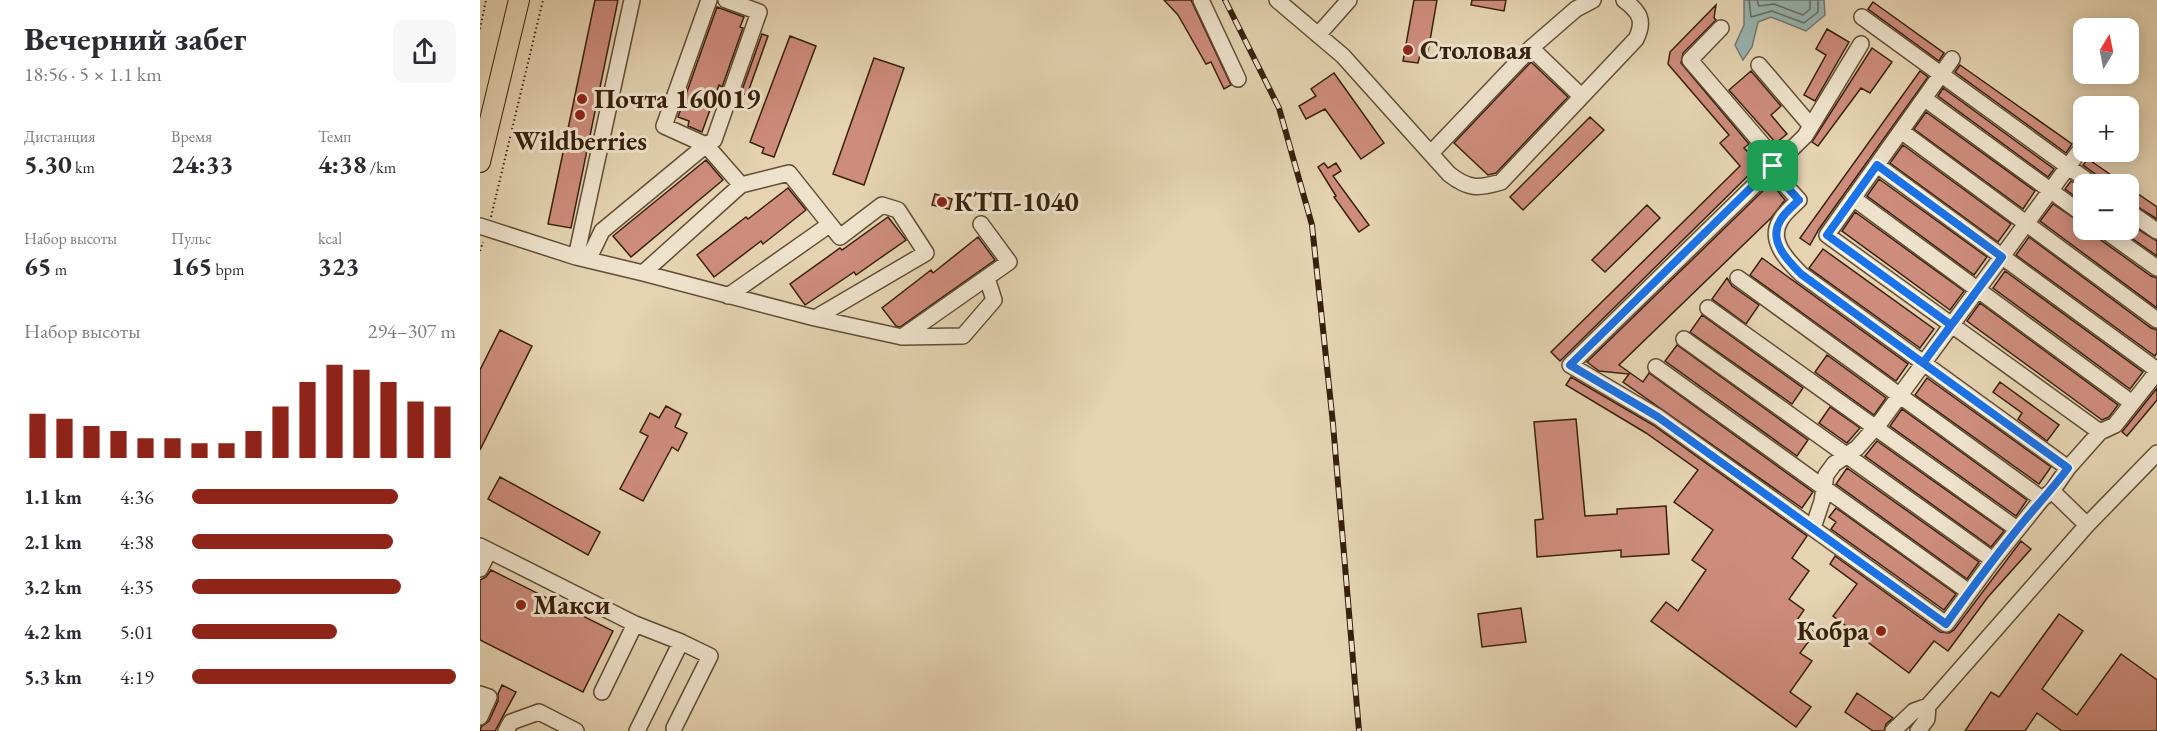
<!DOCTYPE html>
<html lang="ru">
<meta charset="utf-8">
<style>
body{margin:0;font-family:"EB Garamond",serif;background:#f7f7f7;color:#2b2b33;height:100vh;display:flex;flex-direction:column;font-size:22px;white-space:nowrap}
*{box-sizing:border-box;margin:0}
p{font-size:20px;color:#7c7c81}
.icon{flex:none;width:33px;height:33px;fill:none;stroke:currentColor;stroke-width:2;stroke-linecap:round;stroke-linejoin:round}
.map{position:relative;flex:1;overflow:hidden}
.sheet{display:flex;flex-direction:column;background:#fff;width:480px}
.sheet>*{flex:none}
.needle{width:39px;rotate:10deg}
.fabs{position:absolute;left:1593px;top:18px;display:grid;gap:12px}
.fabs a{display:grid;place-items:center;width:66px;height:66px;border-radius:12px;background:#fff;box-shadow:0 3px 15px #0003;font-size:30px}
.pin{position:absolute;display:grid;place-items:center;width:51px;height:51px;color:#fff;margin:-26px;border-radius:12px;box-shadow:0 3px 9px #0006}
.round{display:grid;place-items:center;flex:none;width:63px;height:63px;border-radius:12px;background:#f7f7f7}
.summary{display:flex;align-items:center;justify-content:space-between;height:102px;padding:0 24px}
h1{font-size:33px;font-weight:700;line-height:45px}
.metrics{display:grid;grid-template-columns:repeat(3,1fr);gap:9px;height:102px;padding:6px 24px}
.metrics div{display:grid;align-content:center}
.metrics b{font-size:26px;font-weight:700}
.metrics small{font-size:16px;font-weight:400}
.metrics p{font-size:16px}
.chart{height:168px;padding:12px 24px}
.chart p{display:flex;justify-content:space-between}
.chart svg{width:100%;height:108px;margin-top:6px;stroke:#8f2418;stroke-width:6}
ul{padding:0 24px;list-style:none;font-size:20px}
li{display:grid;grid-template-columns:96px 72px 1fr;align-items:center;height:45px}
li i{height:15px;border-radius:8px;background:#8f2418}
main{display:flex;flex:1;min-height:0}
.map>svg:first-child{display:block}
</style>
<main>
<section class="sheet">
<div class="summary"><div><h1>Вечерний забег</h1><p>18:56 · 5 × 1.1 km</p></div><a class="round"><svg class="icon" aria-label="share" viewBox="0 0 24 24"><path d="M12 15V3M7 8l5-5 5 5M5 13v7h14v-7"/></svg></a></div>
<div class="metrics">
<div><p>Дистанция</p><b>5.30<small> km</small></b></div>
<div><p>Время</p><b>24:33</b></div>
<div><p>Темп</p><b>4:38<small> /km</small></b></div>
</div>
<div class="metrics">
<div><p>Набор высоты</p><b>65<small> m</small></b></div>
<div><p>Пульс</p><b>165<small> bpm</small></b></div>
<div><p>kcal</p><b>323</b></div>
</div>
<div class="chart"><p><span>Набор высоты</span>294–307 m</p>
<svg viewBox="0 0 160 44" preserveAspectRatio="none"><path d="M5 44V26M15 44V28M25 44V31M35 44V33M45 44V36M55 44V36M65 44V38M75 44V38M85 44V33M95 44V23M105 44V13M115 44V6M125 44V8M135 44V13M145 44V21M155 44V23"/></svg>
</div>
<ul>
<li><b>1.1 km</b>4:36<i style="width:78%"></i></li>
<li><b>2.1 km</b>4:38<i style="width:76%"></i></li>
<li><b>3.2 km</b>4:35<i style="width:79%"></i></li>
<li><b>4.2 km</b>5:01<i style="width:55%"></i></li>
<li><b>5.3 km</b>4:19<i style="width:100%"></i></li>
</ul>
</section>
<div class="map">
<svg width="1677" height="731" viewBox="0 0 1677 731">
<rect width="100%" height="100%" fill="#e5d3b1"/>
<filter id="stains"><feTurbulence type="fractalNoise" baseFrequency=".00333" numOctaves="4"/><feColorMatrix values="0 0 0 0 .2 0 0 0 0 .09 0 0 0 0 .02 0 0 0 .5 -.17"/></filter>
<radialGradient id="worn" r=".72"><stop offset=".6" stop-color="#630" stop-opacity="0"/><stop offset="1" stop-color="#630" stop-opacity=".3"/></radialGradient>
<path fill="#98b6b4" stroke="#727a71" stroke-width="1.5" d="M1264 0H1344L1345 15 1326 31 1291 17 1278 22 1272 47 1263 60 1255 45 1264 25Z"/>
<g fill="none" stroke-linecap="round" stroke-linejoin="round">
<path stroke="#686c60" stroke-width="1.5" d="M1269 0 1271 17 1292 11 1324 23 1338 12V0
M1277 0 1279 6 1294 4 1323 15 1330 9V0"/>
</g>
<path fill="#ce8c7d" stroke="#38210c" stroke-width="1.5" d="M115 0H138L91 228 68 224Z
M684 0H711L751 85 744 89 731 62 726 64 698 15Z
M934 0H957L948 52 941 51 938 63 923 61Z
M992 0H1026L1024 11 991 5Z
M1393 2 1464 53 1459 61 1388 9Z
M1236 5 1234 18 1236 20 1203 53 1201 63 1269 144 1264 148 1280 164 1080 361 1071 352 1260 166 1240 143 1249 135 1188 64 1190 52Z
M237 7 264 17 260 27 263 28 242 87 239 85 222 132 208 126 209 121 198 117Z
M1347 29 1369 42 1335 101 1324 95 1346 55 1336 49Z
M282 34 288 36 267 95 261 93Z
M310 36 336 46 294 157 282 153 284 148 270 142Z
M1392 48 1412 62 1390 93 1381 88 1338 146 1332 142Z
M394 58 424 68 384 185 353 174Z
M1051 62 1088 97 1016 173 1008 175 974 143Z
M1480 65 1592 144 1586 153 1475 72Z
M1271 71 1301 106 1291 115 1307 134 1296 143 1249 90Z
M1440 71 1448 77 1339 229 1330 245 1320 238Z
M854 73 904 143 881 159 845 109 826 119 819 106 836 96 831 89Z
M1463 88 1574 169 1568 177 1458 96Z
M1446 112 1555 191 1543 209 1434 129Z
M1110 117 1124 130 1043 210 1030 197Z
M1423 145 1531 224 1518 242 1410 163Z
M1608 159 1644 184 1621 183 1618 176 1603 165Z
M226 160 243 180 151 257 133 236Z
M844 163 848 168 856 163 861 171 853 176 889 225 879 232 854 197 856 196 838 167Z
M1399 179 1507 257 1494 275 1387 196Z
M1591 181 1604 190V203L1585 189Z
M1291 183 1305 200 1291 218 1139 365 1163 382 1169 373 1333 492 1322 508 1143 382 1149 374 1119 371 1107 362Z
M1648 187 1677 207V219L1648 201Z
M308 188 326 210 283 244 281 241 234 277 217 255 266 217 268 219Z
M455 194 472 199 469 209 452 205Z
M1573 204 1604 225V230H1614L1618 238 1671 276 1677 278V308L1560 221Z
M1167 205 1180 218 1125 272 1112 260Z
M1375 212 1484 291 1470 310 1362 231Z
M408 217 426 240 376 275 374 272 325 305 310 284 360 248 362 250Z
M1648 223 1677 241V256L1640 230H1648Z
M498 237 515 260 420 327 416 326 402 308 451 270 453 273Z
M1549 237 1671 328 1677 330V353L1675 356 1536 255Z
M1343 249 1454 329 1440 348 1329 268Z
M1282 258 1428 364 1416 381 1270 275Z
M1525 271 1663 372 1650 389 1513 288Z
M1247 278 1252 286 1279 305 1266 324 1232 299Z
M1500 303 1638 405 1629 417 1622 420 1487 321Z
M1222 315 1323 388 1312 404 1210 332Z
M20 330 52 346 0 450V370Z
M1197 345 1328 440 1317 456 1185 361Z
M1347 355 1406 398 1394 415 1335 372Z
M1091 377 1173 425 1327 536 1312 558 1329 571 1309 599 1324 610 1317 620 1335 633 1320 653 1332 661 1310 692 1331 707 1316 727 1171 621 1186 602 1198 611 1226 570 1212 560 1233 530 1194 502 1218 470 1166 433 1086 385Z
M1447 378 1571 467 1559 484 1435 395Z
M1520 382 1579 425 1567 441 1538 419 1542 413 1513 392Z
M1677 388V400L1647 436 1642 432Z
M186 406 201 414 195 427 207 433 198 451 192 447 163 501 140 489 168 436 160 432 170 413 179 418Z
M1350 407 1380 428 1367 443 1339 423Z
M1422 409 1547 500 1536 516 1410 426Z
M1096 419 1105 516 1137 514V509L1186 506 1189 554 1141 557V550L1057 557 1055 520 1063 519 1054 422Z
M1397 441 1524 531 1511 547 1385 456Z
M1367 468 1499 562 1487 579 1356 484Z
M20 477 120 532 108 555 8 499Z
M1356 508 1476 594 1464 610 1351 529 1356 522 1349 517Z
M1541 541 1551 549 1508 597 1468 651 1454 641 1429 673 1353 616 1377 584 1350 564 1355 556 1460 632 1469 633 1474 630Z
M11 570 133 631 103 692 0 640V580L6 577Z
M1041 608 1046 642 1002 647 998 614Z
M1579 614 1603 631 1562 689 1597 715 1641 654 1677 680V731H1582L1557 713 1545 731H1485L1511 692 1519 697Z
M22 685 36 692 15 731H0L1 727 9 721 18 701V694Z
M1377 693 1413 718 1406 724 1404 731H1393L1365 712Z"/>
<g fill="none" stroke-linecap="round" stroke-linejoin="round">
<defs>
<path id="minor" d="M229 0 184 126 226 145 234 140 279 12 246 0
M721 0 758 79
M797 0 863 56 969 174C988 189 998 189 1021 182L1156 39C1165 21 1160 12 1144 0
M1382 17 1612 184
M1241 28 1210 60 1289 152 1297 176 1319 200C1313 206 1304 213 1300 221 1288 241 1308 261 1321 274L1588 468
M838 35 869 0
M1381 44 1325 136 1090 365 1178 417 1466 624 1513 560 1562 499 1572 491 1588 468 1620 432 1635 425 1677 372
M1051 48 1101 96
M1472 59 1347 235 1620 432
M1279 65 1331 126
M1445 99 1604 215
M1421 131 1677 320
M951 153 1051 48 1096 9 1113 0
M1397 165 1677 370
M261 185 309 173 360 237 402 205 418 210 446 253 335 318
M1373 198 1652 403
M1648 211 1677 231
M0 226 96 257 152 0
M1624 230 1677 268
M96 257 163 273 335 318 422 337 483 336 514 300 507 278
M108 260 122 231 226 145 261 185 163 273
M1258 278 1562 499
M248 296 349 225
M1228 308 1537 529
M422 337 529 262 501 224
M1204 339 1513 560
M1176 367 1489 592
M1572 491 1607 525
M1333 528 1342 501 1346 475 1354 464 1377 448 1401 421 1598 153
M0 546 155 624 201 642 157 731
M0 569 9 551
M122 692 155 624
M0 694 9 697 0 717
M194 728 230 656 201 642
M26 731 31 722 59 712 96 731
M1413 731 1434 711 1448 706 1607 525 1677 453
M1438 731 1447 719 1448 706"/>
<path id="major" d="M0 162 39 0"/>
</defs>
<use href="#minor" stroke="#634e35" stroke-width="18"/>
<use href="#major" stroke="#38210c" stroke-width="22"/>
<path stroke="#38210c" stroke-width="2" stroke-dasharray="1.5 3" stroke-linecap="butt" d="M0 29 6 0
M11 217 63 0
M0 251 3 242"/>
<use href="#minor" stroke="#eee2cc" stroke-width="15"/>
<use href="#major" stroke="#e5d3b1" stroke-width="20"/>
<defs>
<path id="rail" d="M745 0 799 108 832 225 853 424 879 731"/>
</defs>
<use href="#rail" stroke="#38210c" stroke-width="6"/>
<use href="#rail" stroke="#eee2cc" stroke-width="4" stroke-dasharray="11" stroke-linecap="butt"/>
</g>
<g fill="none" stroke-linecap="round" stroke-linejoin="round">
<defs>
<path id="route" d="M1293 166 1090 365 1178 417 1466 624C1491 589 1517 554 1544 521 1559 503 1574 487 1588 468L1443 363 1522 257 1397 165 1347 235 1471 325 1443 363 1321 274C1308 261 1288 241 1300 221 1304 213 1313 206 1319 200L1297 176 1293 166"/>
</defs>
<use href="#route" stroke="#fff" stroke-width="12"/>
<use href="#route" stroke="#1a73e8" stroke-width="8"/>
</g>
<g fill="#8f2418" stroke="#eee2cc" stroke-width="2">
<circle cx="928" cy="50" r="6"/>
<circle cx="102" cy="99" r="6"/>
<circle cx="100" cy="115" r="6"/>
<circle cx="462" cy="202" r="6"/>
<circle cx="41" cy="605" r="6"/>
<circle cx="1401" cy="631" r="6"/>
</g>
<g text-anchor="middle" stroke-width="6" stroke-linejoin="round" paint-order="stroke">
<g font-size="27" font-weight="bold" fill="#38210c" stroke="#eee2cc" text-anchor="start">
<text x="940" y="59">Столовая</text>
<text x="114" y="108">Почта 160019</text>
<text x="100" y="150" text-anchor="middle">Wildberries</text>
<text x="474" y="211">КТП-1040</text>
<text x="53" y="614">Макси</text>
<text x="1389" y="640" text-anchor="end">Кобра</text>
</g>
</g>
<rect width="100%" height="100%" filter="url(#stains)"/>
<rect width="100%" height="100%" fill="url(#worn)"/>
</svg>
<div class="fabs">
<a><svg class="needle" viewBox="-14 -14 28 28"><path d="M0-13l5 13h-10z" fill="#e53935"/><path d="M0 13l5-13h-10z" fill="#7c7c81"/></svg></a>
<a>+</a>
<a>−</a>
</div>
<div class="pin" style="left:1293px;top:166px;background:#1e9e55"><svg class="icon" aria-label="arrive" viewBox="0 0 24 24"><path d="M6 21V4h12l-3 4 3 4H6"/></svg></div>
</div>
</main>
